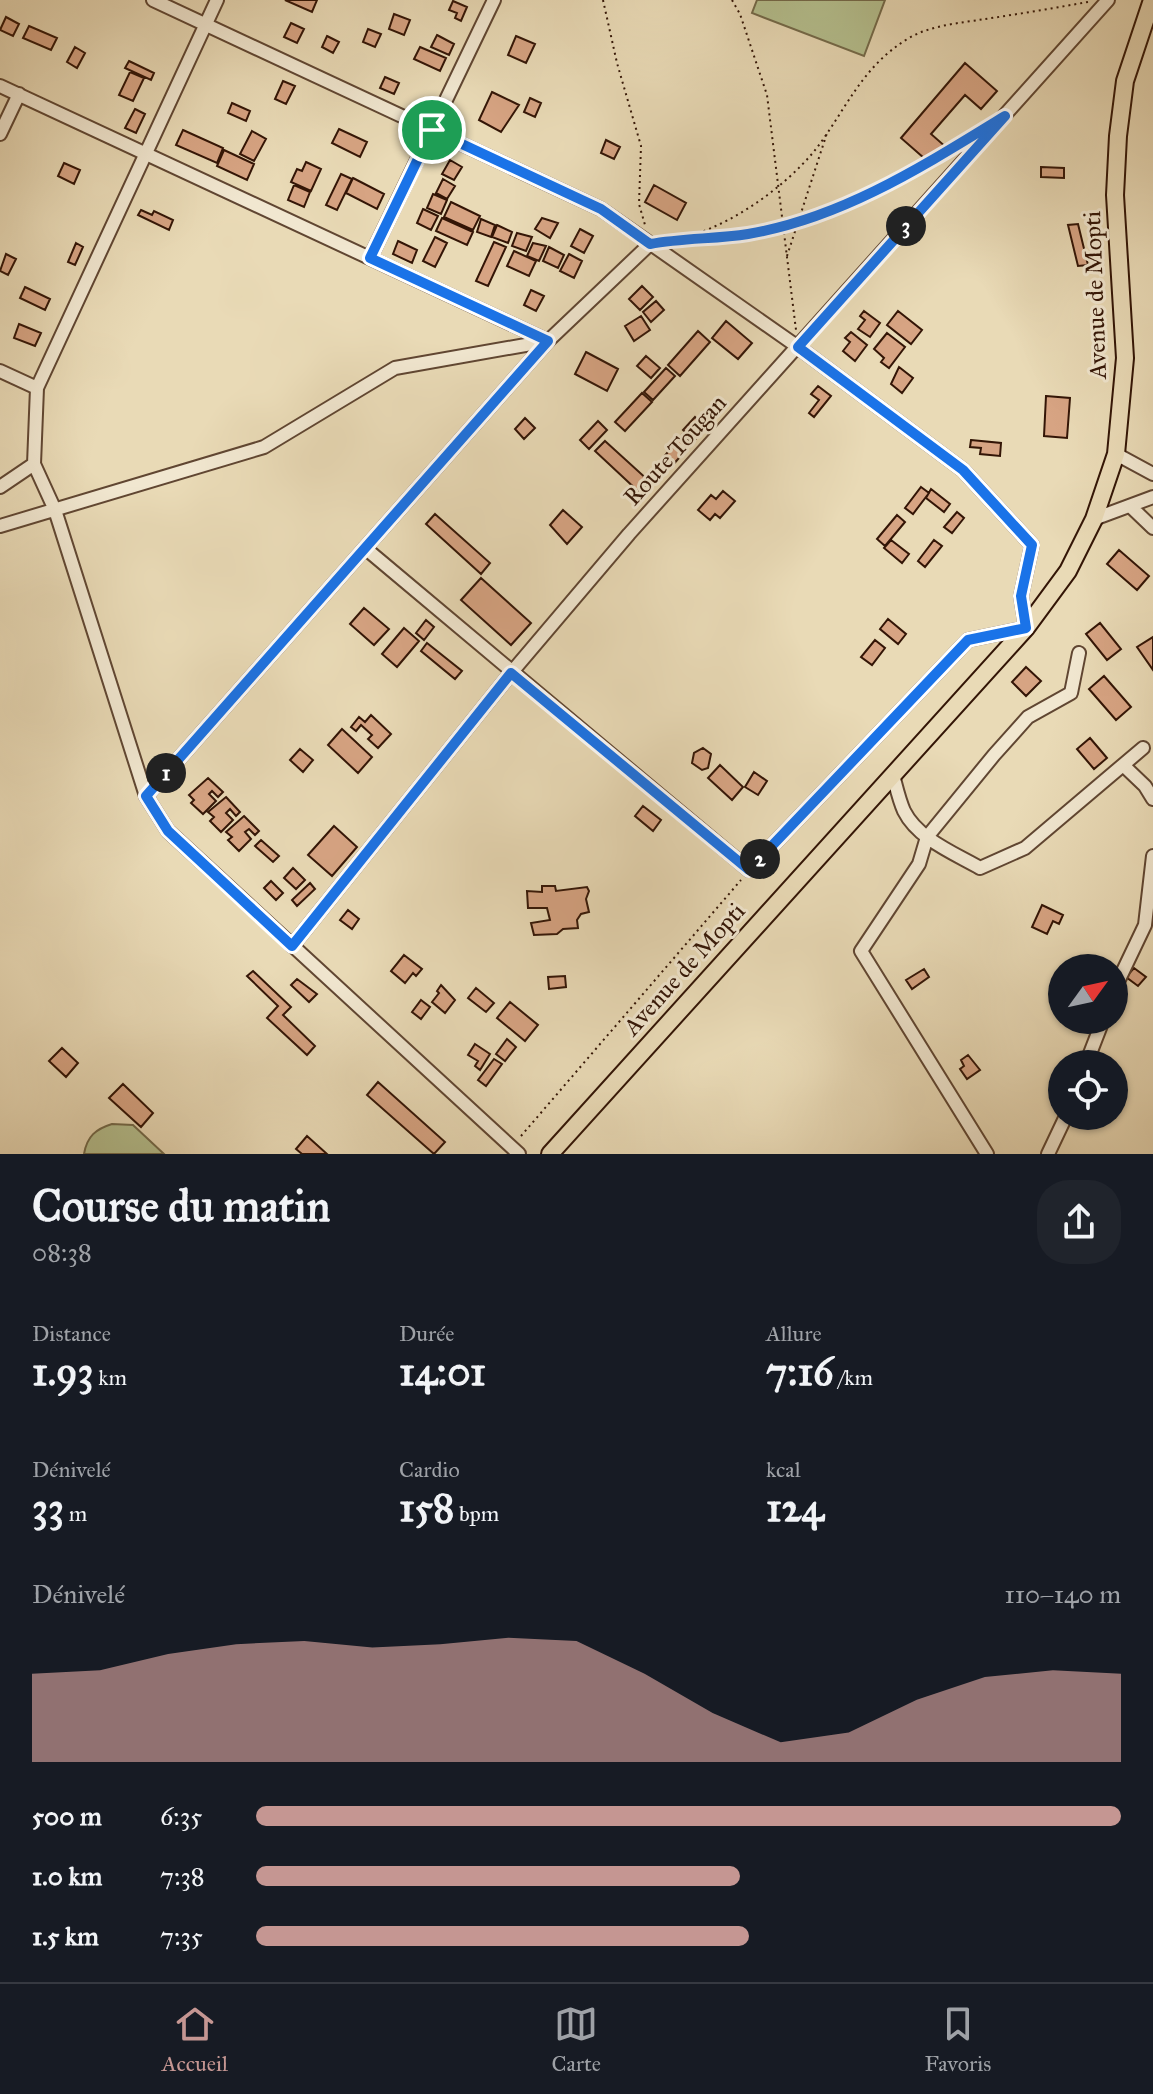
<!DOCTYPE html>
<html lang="fr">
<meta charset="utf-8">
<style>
body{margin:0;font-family:"IM FELL Great Primer",serif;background:#20242c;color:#f1f3f6;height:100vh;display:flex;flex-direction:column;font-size:30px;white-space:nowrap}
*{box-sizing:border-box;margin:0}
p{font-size:26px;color:#9ea1a6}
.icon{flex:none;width:44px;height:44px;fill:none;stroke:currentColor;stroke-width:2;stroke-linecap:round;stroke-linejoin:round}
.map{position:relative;height:1154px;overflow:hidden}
.details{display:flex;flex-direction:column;background:#171b24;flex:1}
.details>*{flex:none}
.needle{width:52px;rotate:57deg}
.buttons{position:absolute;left:1048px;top:954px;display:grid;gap:16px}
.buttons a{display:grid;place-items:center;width:80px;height:80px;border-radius:50%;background:#171b24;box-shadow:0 2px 6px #0004;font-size:40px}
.pin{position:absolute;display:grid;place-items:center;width:68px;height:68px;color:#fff;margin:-34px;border:4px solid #fff;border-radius:50%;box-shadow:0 2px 8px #0007}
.km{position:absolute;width:40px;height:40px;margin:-20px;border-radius:50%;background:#222;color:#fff;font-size:22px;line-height:40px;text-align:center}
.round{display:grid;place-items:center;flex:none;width:84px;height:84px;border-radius:32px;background:#20242c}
.head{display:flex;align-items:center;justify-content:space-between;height:136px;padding:0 32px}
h1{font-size:44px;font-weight:700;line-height:60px}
.stats{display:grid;grid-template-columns:repeat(3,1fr);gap:12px;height:136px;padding:8px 32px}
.stats div{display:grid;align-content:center}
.stats b{font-size:40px;font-weight:700}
.stats small{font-size:22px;font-weight:400}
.stats p{font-size:22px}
.chart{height:224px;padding:16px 32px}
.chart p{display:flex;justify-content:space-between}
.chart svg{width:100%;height:144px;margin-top:8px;fill:#c59692;opacity:.7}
ul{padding:0 32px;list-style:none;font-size:26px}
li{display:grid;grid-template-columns:128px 96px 1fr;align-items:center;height:60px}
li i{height:20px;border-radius:10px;background:#c59692}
.tab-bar{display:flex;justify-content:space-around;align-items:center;height:112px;border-top:2px solid #363941;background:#171b24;font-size:22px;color:#9ea1a6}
.tab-bar a{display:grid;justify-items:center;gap:4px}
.tab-bar .selected{color:#c59692}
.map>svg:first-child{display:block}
</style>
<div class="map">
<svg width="1153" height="1154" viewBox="0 0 1153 1154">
<rect width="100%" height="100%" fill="#e9dab6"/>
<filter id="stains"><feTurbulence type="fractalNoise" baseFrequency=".0025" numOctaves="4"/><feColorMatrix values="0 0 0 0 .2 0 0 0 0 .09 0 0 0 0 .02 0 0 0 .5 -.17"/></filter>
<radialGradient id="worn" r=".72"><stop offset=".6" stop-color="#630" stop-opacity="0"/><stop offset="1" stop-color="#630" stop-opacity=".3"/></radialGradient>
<path fill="#b5c08f" stroke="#746a4a" stroke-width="2" d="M757 0H885L864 56 752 13Z
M112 1124 133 1125 164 1154H84C87 1136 96 1129 112 1124Z"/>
<path fill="#d7a483" stroke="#331506" stroke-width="2" d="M285 0H317L312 12Z
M453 1 467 7 461 21 455 18 457 13 449 10Z
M394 14 410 20 404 35 389 29Z
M6 17 19 24 13 36 0 30Z
M291 23 304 29 297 43 284 37Z
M29 26 57 38 51 50 23 38Z
M368 29 381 34 375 47 363 42Z
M437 35 454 44 449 55 431 47Z
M327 36 339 42 333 53 322 47Z
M516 36 535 44 526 63 508 55Z
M75 47 85 53 77 68 67 62Z
M420 47 446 58 440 71 414 59Z
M129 61 154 73 151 80 125 68Z
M965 63 997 91 981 109 965 95 931 134 947 148 932 165 901 138Z
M130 72 144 78 133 101 119 95Z
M385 77 399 83 394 94 380 88Z
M283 81 295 86 286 104 275 99Z
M492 92 519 105 501 132 479 120Z
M530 98 541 103 535 117 524 112Z
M232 103 250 111 246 121 228 113Z
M135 109 145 114 136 133 125 128Z
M339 129 367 142 360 157 332 143Z
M183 130 223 148 217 163 176 145Z
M252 131 266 139 254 161 240 154Z
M606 140 620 147 614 159 601 153Z
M224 150 254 164 247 180 217 166Z
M450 160 462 167 454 180 442 174Z
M306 162 321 169 311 191 291 182 297 169 302 171Z
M64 163 80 170 74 184 58 176Z
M1041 167 1064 168V178L1041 177Z
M341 174 352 179 337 210 326 205Z
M353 178 384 194 377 209 346 193Z
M443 179 455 186 447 199 436 193Z
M294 185 310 192 304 207 288 200Z
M654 185 686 203 677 220 645 202Z
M433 194 447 200 441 214 427 208Z
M451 202 480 216 473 230 444 217Z
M423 209 438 216 431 230 417 223Z
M141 210 152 215 154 211 173 220 169 230 138 215Z
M442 218 473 232 467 245 436 231Z
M542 218 558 223 550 238 535 229Z
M481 219 495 225 491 237 477 232Z
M1078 224 1088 265 1078 266 1068 225Z
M497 225 512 232 508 243 492 237Z
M580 229 593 236 584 253 571 246Z
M517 233 532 237 526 251 512 246Z
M435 237 447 243 435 267 423 261Z
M398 241 417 250 412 263 393 254Z
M494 242 506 247 488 286 476 281Z
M76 243 83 247 75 265 68 262Z
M533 243 546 246 539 261 527 256Z
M549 247 564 255 558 268 543 261Z
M514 251 536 261 529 276 507 266Z
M6 254 16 259 8 275 0 271Z
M569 254 582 261 574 278 560 271Z
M642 286 653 297 640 310 629 299Z
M25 287 50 299 45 310 20 298Z
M531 290 544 296 536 311 524 305Z
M656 301 664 310 651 322 643 312Z
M864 311 880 323 870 337 858 329 865 320 860 316Z
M898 311 922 330 911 344 887 325Z
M641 316 650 330 634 341 625 326Z
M726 321 752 343 738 359 712 338Z
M19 324 41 333 35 346 14 338Z
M698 331 710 342 680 376 668 365Z
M851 332 867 345 855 361 843 351 850 342 845 338Z
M887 333 905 347 889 368 881 362 884 358 874 349Z
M586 352 618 369 607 391 575 374Z
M646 356 660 368 651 378 637 366Z
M899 367 913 378 902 393 891 384Z
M666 368 675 376 653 400 644 392Z
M818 386 831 396 814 417 809 413 819 400 811 394Z
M642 393 652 402 625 431 615 422Z
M1046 396 1070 398 1067 438 1044 436Z
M695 417 706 427 694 441 683 430Z
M525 418 535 428 524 439 515 429Z
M598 421 607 430 589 449 580 440Z
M682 435 692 443 672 466 663 458Z
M971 440 1001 443 1000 456 980 454 981 448 970 447Z
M605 441 649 481 639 492 595 451Z
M921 487 929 493 913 514 905 508Z
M931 489 950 504 944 512 926 498Z
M723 491 735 501 720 518 715 514 710 520 698 510 711 495 716 499Z
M563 510 582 527 567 544 550 525Z
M957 512 964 518 952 533 944 527Z
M435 514 490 563 481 574 426 524Z
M897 515 905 522 885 546 877 539Z
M891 540 909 554 902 563 884 548Z
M934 540 942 546 925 567 918 561Z
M1119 550 1149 576 1137 590 1107 564Z
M481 578 531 623 511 645 461 600Z
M364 608 389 629 374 645 350 624Z
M888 619 906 634 898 644 880 629Z
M426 620 434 627 424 640 416 633Z
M1100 623 1121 649 1107 660 1086 634Z
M404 628 419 641 397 667 382 654Z
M1153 637V670L1137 647Z
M875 640 885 648 872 665 861 657Z
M427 643 462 671 455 679 421 651Z
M1026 667 1041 681 1026 696 1012 682Z
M1104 676 1131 707 1116 720 1089 689Z
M371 715 391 734 378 748 368 739 372 735 361 725 356 731 351 727 359 717 365 722Z
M342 729 372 757 358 773 328 745Z
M1090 738 1107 758 1094 769 1077 749Z
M703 748 711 754 708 768 702 770 692 763 694 753Z
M300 749 313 760 303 772 290 760Z
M720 765 743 787 732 800 708 778Z
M754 772 767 781 758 795 745 787Z
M208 778 223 792 218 797 212 791 209 794 216 801 203 814 191 803 194 800 189 795Z
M226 797 240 812 236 816 230 809 226 813 233 820 221 832 210 821 214 817 208 812Z
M643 806 661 820 653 831 635 816Z
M244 816 259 831 255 835 249 829 245 832 251 839 239 851 228 840 232 837 226 832Z
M334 826 357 847 332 876 308 855Z
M261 840 279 856 273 862 255 846Z
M293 868 305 880 296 889 284 878Z
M271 881 283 893 276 900 264 888Z
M310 883 315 889 297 906 292 900Z
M542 886H555L556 891 587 887 589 891 586 899 589 912 581 914 577 920 578 928 563 929 557 934 534 935 531 923 550 920 547 908H528L527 891 542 892Z
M1042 905 1063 915 1059 924 1053 921 1047 934 1032 927Z
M348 910 359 919 352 929 340 920Z
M404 955 422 969 416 976 413 973 405 983 391 971Z
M1134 968 1146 977 1138 986 1126 977Z
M924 969 929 977 912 989 906 980Z
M253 971 291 1007 283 1015 315 1046 307 1055 267 1018 278 1006 247 976Z
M565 976 566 987 549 989 548 977Z
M297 979 317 994 309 1002 291 985Z
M441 985 455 1000 445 1013 432 1002 439 993 437 991Z
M476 988 494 1003 486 1012 468 998Z
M421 1000 430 1007 421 1019 412 1012Z
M510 1002 538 1025 525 1041 497 1018Z
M507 1039 516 1047 505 1061 496 1054Z
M475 1044 490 1054 480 1070 475 1066 478 1061 468 1055Z
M62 1048 78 1063 66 1077 49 1061Z
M968 1055 980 1070 967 1079 960 1069 964 1066 961 1060Z
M494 1059 502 1064 486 1086 478 1080Z
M378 1082 445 1142 434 1154 367 1095Z
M123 1084 153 1113 141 1127 109 1098Z
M307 1136 327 1154H302L296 1149Z"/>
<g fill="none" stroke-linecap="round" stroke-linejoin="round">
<defs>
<path id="minor" d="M153 0 601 209 798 347 963 470 1032 545 1021 596 1026 628 968 640 749 870 365 548
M0 86 548 341 395 368 264 447 0 526
M0 134 19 94
M370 258 494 0
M0 371 37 388
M1116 454 1153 474
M34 464 55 510 146 796 168 831 519 1154
M0 487 34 464 37 388 217 0
M1130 506 1153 528
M1094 519 1153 497
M1123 765 1145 786 1153 799
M893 775C896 786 899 800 904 811 918 839 954 853 980 868L1025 848 1143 748
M146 796 548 341 650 244
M292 946 511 673 629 534 1108 0
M1114 990 1145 925 1153 856
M1086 1064 1103 1020
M987 1154 861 951 919 864 927 837 994 755 1028 717 1071 693 1079 653
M1048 1154 1066 1116"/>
<path id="major" d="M550 1154 1026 628 1068 571 1094 519 1116 454 1125 358 1115 195 1118 136 1125 81 1152 0"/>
</defs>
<use href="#minor" stroke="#604632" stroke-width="16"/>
<use href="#major" stroke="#331506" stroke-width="20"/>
<path stroke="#331506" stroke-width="2" stroke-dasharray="2 4" stroke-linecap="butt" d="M603 0 617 63 641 146 639 204 645 225
M732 0 740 14 767 95 796 330
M685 239C707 237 731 238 752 233 831 216 898 182 965 140
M669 241C722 232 782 191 816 149 847 108 862 66 909 38 931 25 961 23 985 19 1019 14 1054 8 1088 2
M787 256 827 133
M521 1136 741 880"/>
<use href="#minor" stroke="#f1e7d0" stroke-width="12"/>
<use href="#major" stroke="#e9dab6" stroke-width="16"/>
</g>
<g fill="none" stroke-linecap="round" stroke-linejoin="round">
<defs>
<path id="route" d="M1005 116 798 347 963 470 1032 545 1021 596 1026 628 968 640 749 870 511 673 292 946 168 831 146 796 548 341 370 258 432 130 601 209 650 244C683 238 716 239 748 234 843 218 925 165 1005 116Z"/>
</defs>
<use href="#route" stroke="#fff" stroke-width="16"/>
<use href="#route" stroke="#1a73e8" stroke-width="10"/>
</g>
<g text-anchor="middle" stroke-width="6" stroke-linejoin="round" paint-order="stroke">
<g font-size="24" fill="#331506" stroke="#f1e7d0">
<text transform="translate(1095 295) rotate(-92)" y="8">Avenue de Mopti</text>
<text transform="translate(675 450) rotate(-48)" y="8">Route Tougan</text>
<text transform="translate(684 969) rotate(-48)" y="8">Avenue de Mopti</text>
</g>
</g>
<rect width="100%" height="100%" filter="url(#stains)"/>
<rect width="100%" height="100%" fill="url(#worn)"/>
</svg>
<div class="buttons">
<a><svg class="needle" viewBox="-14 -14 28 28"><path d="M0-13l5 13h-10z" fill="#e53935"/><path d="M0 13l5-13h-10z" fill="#9ea1a6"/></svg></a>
<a><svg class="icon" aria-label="locate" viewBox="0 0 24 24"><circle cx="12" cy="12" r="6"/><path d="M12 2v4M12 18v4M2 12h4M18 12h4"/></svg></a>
</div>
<div class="pin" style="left:432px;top:130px;background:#1e9e55"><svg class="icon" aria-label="arrive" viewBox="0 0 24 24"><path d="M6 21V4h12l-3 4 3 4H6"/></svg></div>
<b class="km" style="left:166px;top:773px">1</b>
<b class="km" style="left:760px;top:859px">2</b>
<b class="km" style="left:906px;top:226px">3</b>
</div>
<section class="details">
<div class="head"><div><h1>Course du matin</h1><p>08:38</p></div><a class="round"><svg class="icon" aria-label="share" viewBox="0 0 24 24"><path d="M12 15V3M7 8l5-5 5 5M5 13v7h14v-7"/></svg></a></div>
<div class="stats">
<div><p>Distance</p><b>1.93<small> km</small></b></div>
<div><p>Durée</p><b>14:01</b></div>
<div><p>Allure</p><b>7:16<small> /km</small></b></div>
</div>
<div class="stats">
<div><p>Dénivelé</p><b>33<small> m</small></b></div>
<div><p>Cardio</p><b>158<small> bpm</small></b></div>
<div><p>kcal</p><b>124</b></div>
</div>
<div class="chart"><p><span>Dénivelé</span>110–140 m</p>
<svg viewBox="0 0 160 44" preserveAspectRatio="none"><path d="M0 44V17L10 16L20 11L30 8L40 7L50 9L60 8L70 6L80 7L90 17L100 29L110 38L120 35L130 25L140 18L150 16L160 17V44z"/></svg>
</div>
<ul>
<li><b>500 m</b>6:35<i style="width:100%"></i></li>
<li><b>1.0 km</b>7:38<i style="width:56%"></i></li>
<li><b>1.5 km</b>7:35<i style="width:57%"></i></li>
</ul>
</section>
<nav class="tab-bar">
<a class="selected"><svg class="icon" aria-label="home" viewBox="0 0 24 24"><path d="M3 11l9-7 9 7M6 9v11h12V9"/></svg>Accueil</a>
<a><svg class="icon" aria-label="map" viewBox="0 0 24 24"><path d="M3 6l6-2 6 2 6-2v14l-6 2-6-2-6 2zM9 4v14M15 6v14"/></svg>Carte</a>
<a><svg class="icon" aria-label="saved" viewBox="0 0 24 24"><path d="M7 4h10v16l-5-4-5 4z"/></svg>Favoris</a>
</nav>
